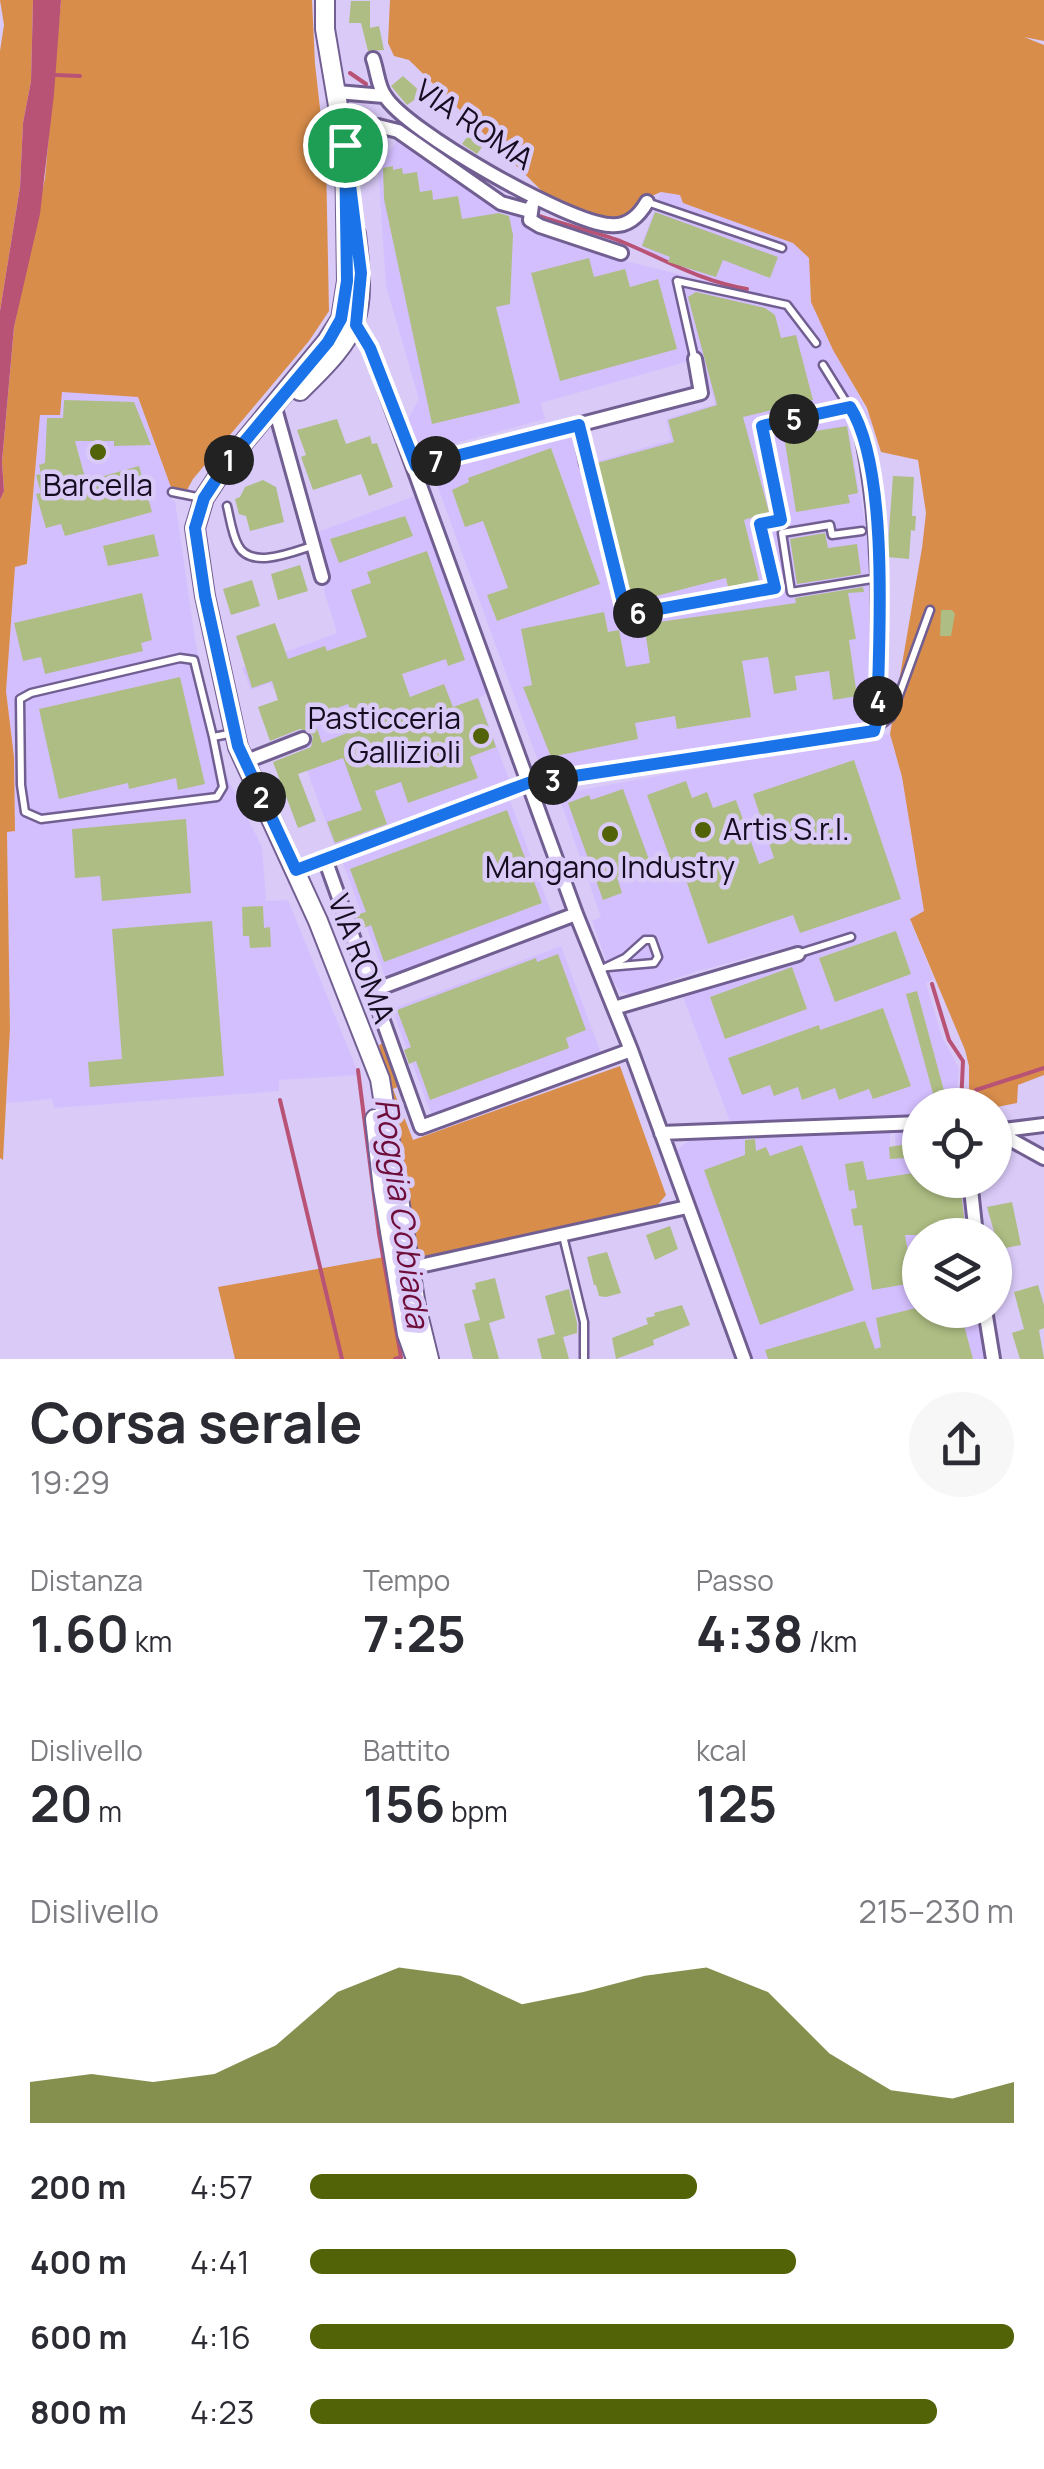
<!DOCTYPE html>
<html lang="it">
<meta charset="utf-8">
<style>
body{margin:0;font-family:Manrope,sans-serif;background:#f7f7f7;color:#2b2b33;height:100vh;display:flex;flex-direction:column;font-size:38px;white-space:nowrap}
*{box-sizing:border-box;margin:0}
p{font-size:32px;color:#7c7c81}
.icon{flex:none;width:55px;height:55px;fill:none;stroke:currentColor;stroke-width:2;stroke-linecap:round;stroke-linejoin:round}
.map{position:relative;height:1359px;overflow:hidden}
.panel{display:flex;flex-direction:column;background:#fff;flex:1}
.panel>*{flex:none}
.tools{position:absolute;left:902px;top:1088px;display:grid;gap:20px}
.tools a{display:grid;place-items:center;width:110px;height:110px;border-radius:50%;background:#fff;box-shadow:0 2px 8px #0004;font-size:50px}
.pin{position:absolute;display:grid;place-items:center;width:85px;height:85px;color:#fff;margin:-42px;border:5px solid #fff;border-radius:50%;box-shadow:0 2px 10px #0007}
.km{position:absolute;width:50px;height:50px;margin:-25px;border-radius:50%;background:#222;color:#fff;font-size:28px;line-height:50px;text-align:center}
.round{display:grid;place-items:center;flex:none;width:105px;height:105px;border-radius:52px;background:#f7f7f7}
.overview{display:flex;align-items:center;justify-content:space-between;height:170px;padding:0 30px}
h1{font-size:55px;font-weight:700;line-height:75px}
.figures{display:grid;grid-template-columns:repeat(3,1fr);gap:15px;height:170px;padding:10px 30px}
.figures div{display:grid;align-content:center}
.figures b{font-size:50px;font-weight:700}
.figures small{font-size:28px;font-weight:400}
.figures p{font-size:28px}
.chart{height:280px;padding:20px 30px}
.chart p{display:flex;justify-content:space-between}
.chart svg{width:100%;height:180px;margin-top:10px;fill:#526206;opacity:.7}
ul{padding:0 30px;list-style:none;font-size:32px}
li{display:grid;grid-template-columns:160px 120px 1fr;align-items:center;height:75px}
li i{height:25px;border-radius:12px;background:#526206}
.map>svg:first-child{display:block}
</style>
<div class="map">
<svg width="1044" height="1359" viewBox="0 0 1044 1359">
<rect width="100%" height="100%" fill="#d9caf8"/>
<path fill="#d4bffe" d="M399 138 480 197 506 208 533 228 621 260 747 291 748 286 715 280 666 262 641 246 661 192 680 194 683 203 793 243 809 258 811 302 873 424 848 426 866 530 870 574 868 723 542 772 433 474 438 466 571 431 581 466 671 440 666 419 715 404 700 358 541 403 545 419 426 451 416 442 408 419 419 399 386 286 378 166Z
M61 391 138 397 172 490 171 500 175 501 195 639 220 763 262 847 266 901 288 900 359 1075 279 1080V1091L54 1108 52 1099 7 1103 10 1029 7 832 15 830 14 757 6 691 15 567 28 564 40 414Z
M415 496 488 693 479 698 510 782 335 847 297 743 305 740 286 685 273 689 270 683 251 690 242 668 337 633 324 591 327 577 315 533Z
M890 734 902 777 924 911 910 920 934 979 926 983 942 1037 959 1068 956 1105H920V1118L731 1124 683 997 801 962 795 945 698 971 631 994 621 992 614 983 592 921 601 917 558 794Z
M510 800 552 914 385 977 343 863Z
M561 946 601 1053 432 1116 392 1009Z
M920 1128V1180H962L969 1235H920V1310H979L986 1359H745L677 1157V1150L691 1139 745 1136V1142L755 1141V1135L890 1130V1159H896L895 1130Z"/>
<path fill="#d88d4b" d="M0 0H33L31 81 23 123 20 187 0 311V51L4 25Z
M61 0H312L315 64 326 161 329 311 309 341 193 479 187 490H172L138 397 62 392 60 415H40L27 564 15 567 6 691 14 757 15 831 7 832 10 1029 3 1160 0 1158V500L4 491 2 462 14 327 45 178Z
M390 0H1044V41L1024 37 1044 45V1075L1018 1085 1017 1103 997 1107 969 1096V1066L965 1050 910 919 924 911 902 777 890 734 922 548 926 513 918 460 881 452 867 408 833 350 811 302 809 258 793 243 683 203 680 195 661 192 654 195 618 221 551 200 409 60 394 56 388 43Z
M386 1042 402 1085 393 1089 413 1140 620 1066 666 1195 655 1208 435 1258 414 1254 379 1045Z
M384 1257 403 1359H235L218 1287Z"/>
<path fill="#b85376" d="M33 0H61L54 94 40 214 14 327 2 462 4 491 0 500V311L20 187 23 123 31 81Z"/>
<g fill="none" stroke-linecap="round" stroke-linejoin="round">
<path stroke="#b85376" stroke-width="4" d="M350 73 366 84
M55 75 80 76
M387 107 400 122
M536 215C564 225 593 231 620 241 665 259 699 281 747 289
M932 984 949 1040 963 1061 961 1105
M358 1070 379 1234 401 1357 395 1359
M976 1090 1044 1068
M280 1100 342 1359"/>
</g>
<path fill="#aebd83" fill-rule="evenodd" d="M351 1H370V28L379 26 384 50 368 51 361 23H349Z
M403 76 423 94 407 105 391 86Z
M470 133 484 144 477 154 462 144Z
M393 166V170L402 168 403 174 417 172 420 192 432 190 433 200 458 196 462 219 499 213 509 216 513 235 510 304 496 307 520 403 432 424 384 199 383 168Z
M655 212 778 257 770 278 723 260 716 277 668 262 670 257 642 246Z
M589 258 594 277 625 269 630 287 658 279 677 349 560 381 531 273Z
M696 292 765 308 775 315 781 338 796 335 813 400 743 417 769 512 744 520 759 580 728 587 726 578 633 602 596 469 597 463 674 442 668 420 717 405 688 297Z
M64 400 134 402 151 445 114 446V441H75L86 481 139 466 152 512 65 536 61 524 46 528 36 494 41 493 36 475 41 474 39 465 45 463 47 418H63Z
M337 419 346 444 370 436 372 444 377 443 393 487 369 496 361 474 313 490 301 457 306 455 297 430Z
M847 426 858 493 848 495 850 503 796 512 784 436Z
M551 448 600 584 497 621 487 595 508 588 483 521 465 527 452 490 469 482 468 478Z
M893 476 914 477 912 516H916L915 531 911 530 909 559 887 557Z
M263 480 276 487 284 522 250 531 246 516 239 514 235 499 240 497 245 487Z
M405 516 413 536 339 563 330 539Z
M825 533 828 548 857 544 861 574 797 584 790 539Z
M154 534 159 556 108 566 103 546Z
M427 551 465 660 448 666 446 659 402 674 410 697 444 684 453 707 478 698 496 747 470 757 478 778 408 803 401 782 375 791 387 824 335 843 327 822 362 810 343 758 298 774 316 821 298 828 273 762 311 747 313 736 308 731 300 729 270 741 258 707 278 700 272 681 252 688 236 636 275 623 288 659 325 646 327 651 367 637 351 590 371 583 367 572ZM348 704 357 729 322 743 313 717Z
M300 565 308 591 278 600 271 574Z
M252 580 260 606 231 615 223 589Z
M863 587 864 592 848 593 856 639 849 640 857 696 833 700 829 671 795 676 797 690 774 694 768 657 742 661 751 717 677 729 675 716 635 723 638 739 551 757 523 687 532 685 521 629 604 612 608 632 619 630 626 667 650 663 644 624 796 603 795 598Z
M142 593 152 640 141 643 143 651 45 674 41 657 23 661 14 623Z
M941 610H952L955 614 951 636H940Z
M180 677 205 784 178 790 176 778 129 789 128 783 59 799 39 709Z
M854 760 901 899 800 933 793 915 708 944 685 877 678 880 647 795 686 781 692 798 707 792 713 808 736 800 759 864 774 858 753 794Z
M623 789 651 865 617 877 622 893 603 900 568 803 589 795 591 800Z
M507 810 542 903 384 962 371 925 361 929 356 915 366 912 350 869Z
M186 819 191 893 102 901 100 876 75 878 72 829Z
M263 906 264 928 270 927 271 947 250 948 249 936H243L242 907Z
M212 921 224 1076 90 1087 88 1062 122 1059 112 929Z
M896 931 911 974 835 1002 819 958Z
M558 954 586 1030 566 1038 569 1048 430 1100 416 1061 409 1064 404 1050 411 1047 397 1010 536 958 537 962Z
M792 967 807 1009 725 1039 710 997Z
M917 991 946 1098 935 1101 906 994Z
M883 1008 911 1086 873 1099 869 1089 839 1100 835 1088 802 1100 798 1087 774 1096 770 1085 742 1095 728 1058 819 1025 820 1030Z
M755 1139 756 1151 766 1147 770 1156 802 1145 854 1290 760 1325 704 1170 745 1155V1140Z
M920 1142V1157L890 1159 889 1147Z
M863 1161 867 1180 920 1172V1180H949L951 1191 961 1190 965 1226 955 1228 957 1235H905L913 1283 872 1290 862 1225 854 1226 851 1209 857 1208 854 1190 849 1191 845 1164Z
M1012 1202 1021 1245 995 1250V1235L987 1207Z
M670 1226 678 1249 655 1260 646 1235Z
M607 1252 621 1293 606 1297 599 1296 596 1285H594L587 1257Z
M495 1278 505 1318 489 1323 499 1359H473L464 1324 480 1320 472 1290 476 1289 475 1283Z
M1038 1285 1044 1305V1328L1039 1330 1044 1359H1020L1012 1333 1024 1329 1014 1292Z
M569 1289 577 1323V1333L563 1337 569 1359H542L537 1339 555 1334 545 1296Z
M682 1305 690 1325 653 1340 654 1345 616 1359 612 1338 648 1324 646 1318 655 1316 654 1313Z
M920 1307V1310H960L973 1359H768L765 1350 865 1321 875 1349 881 1347 876 1318Z"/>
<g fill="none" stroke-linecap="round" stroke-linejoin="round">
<defs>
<path id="lane" d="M647 202 782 248
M694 357 677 281 787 305 816 343
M823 365 859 423
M587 464 626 615 775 588 760 524 781 520 762 426 850 407
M172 492 202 498
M227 506C230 518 232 534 238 545 250 570 293 552 312 546
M862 531 832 535 830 525 782 533 791 592 878 578
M876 729 891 717 930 610
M213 737 194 660 180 658 31 693 20 699 21 785 25 812 41 819 217 797 223 787 213 737 234 733
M800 953 851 937
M600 970 625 958 645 940H652L658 957 654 963 608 967
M563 1236 584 1322V1359"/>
<path id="street" d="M373 59C377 70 378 87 385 96 406 131 568 223 610 225 627 227 639 216 647 202
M337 92 384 96
M343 124 378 126 398 131 501 203 530 211
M532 205 530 220 540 226 621 253
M348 322 356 325 370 348 576 914 631 1050 744 1359
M276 412 322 577
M579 425 587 464
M415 467 701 393 695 359
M244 762 303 739
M325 859 421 1127 631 1050
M296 870 529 783 874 731 877 720C880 620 882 523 860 425
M372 991 576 914
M614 1008 798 954
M995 1131 1044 1158
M995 1131 1044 1125
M661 1133 920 1123
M970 1180 976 1235
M406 1269 687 1207
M985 1310 993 1359"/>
<path id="secondary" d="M325 0V29L346 153
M345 145 347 281 341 319 327 341 229 460 204 498 195 528 205 596 238 747 318 921 380 1079 416 1306 429 1359
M300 391C361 332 366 318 356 234
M375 1119 383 1189 407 1334 416 1359"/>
</defs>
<use href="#lane" stroke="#725f92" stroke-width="11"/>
<use href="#street" stroke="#725f92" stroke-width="18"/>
<use href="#secondary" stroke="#725f92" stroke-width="22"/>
<use href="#lane" stroke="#fff" stroke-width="6"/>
<use href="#street" stroke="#fff" stroke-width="12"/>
<use href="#secondary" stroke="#fff" stroke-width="18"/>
</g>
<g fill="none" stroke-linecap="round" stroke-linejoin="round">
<defs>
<path id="route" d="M345 145 361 273 356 325 370 348 416 466 579 425 626 615 775 588 760 524 781 520 762 426 850 407C890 469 879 645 877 720L874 731 528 783 296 870 238 746 205 596 195 528 204 498 229 460 328 342 341 319 347 281Z"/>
</defs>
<use href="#route" stroke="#fff" stroke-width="20"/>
<use href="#route" stroke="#1a73e8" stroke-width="12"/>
</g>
<g fill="#526206" stroke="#d9caf8" stroke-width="4">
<circle cx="98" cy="452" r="10"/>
<circle cx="481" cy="736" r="10"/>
<circle cx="703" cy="830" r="10"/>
<circle cx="610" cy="834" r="10"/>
</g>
<g text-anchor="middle" stroke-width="9" stroke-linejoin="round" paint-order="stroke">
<g font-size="30" fill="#140d20" stroke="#d9caf8">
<text transform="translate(474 125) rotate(34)" y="10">VIA ROMA</text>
<text transform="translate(361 959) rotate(69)" y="10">VIA ROMA</text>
</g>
<g font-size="30" fill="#140d20" stroke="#d9caf8">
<text x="98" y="496">Barcella</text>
<text x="461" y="729" text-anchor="end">Pasticceria<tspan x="461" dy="34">Gallizioli</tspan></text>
<text x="723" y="840" text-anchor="start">Artis S.r.l.</text>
<text x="610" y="878">Mangano Industry</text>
</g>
<g font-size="32" font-style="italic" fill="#6e0d39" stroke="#d9caf8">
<text transform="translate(402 1213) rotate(82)" y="11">Roggia Cobiada</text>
</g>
</g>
</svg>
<div class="tools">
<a><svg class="icon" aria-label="locate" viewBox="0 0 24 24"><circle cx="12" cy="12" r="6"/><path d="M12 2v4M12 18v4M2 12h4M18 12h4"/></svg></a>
<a><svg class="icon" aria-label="layers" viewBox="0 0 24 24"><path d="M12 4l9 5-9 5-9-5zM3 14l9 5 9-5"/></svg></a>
</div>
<div class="pin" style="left:345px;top:145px;background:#1e9e55"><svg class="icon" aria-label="arrive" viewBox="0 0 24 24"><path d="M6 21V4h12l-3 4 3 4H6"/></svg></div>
<b class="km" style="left:229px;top:460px">1</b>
<b class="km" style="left:261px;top:797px">2</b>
<b class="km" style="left:553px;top:780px">3</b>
<b class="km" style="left:878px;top:701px">4</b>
<b class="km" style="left:794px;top:419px">5</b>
<b class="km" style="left:638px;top:613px">6</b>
<b class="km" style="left:436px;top:461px">7</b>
</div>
<section class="panel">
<div class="overview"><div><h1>Corsa serale</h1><p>19:29</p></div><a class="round"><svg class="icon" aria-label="share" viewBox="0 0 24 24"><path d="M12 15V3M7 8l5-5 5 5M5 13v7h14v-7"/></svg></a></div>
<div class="figures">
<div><p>Distanza</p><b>1.60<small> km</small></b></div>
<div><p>Tempo</p><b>7:25</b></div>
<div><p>Passo</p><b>4:38<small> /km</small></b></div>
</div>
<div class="figures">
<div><p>Dislivello</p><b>20<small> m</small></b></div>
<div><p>Battito</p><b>156<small> bpm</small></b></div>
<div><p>kcal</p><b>125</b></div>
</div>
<div class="chart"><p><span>Dislivello</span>215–230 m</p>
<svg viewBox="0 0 160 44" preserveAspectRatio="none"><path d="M0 44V34L10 32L20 34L30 32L40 25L50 12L60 6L70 8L80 15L90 12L100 8L110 6L120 12L130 27L140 36L150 38L160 34V44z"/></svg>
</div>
<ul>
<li><b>200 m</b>4:57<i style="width:55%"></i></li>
<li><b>400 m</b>4:41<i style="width:69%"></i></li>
<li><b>600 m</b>4:16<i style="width:100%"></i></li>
<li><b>800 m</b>4:23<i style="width:89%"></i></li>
</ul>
</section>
